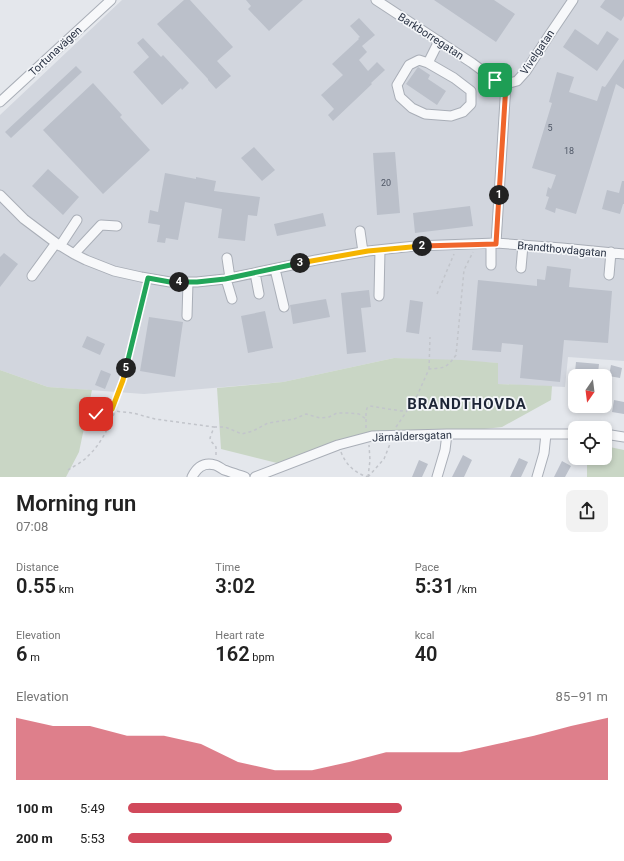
<!DOCTYPE html>
<meta charset="utf-8">
<style>
body{margin:0;font-family:Roboto,sans-serif;background:#f2f2f2;color:#222;height:100vh;display:flex;flex-direction:column;font-size:15px;white-space:nowrap}
*{box-sizing:border-box;margin:0}
p{font-size:13px;color:#767676}
.icon{flex:none;width:22px;height:22px;fill:none;stroke:currentColor;stroke-width:2;stroke-linecap:round;stroke-linejoin:round}
.map{position:relative;height:477px;overflow:hidden}
.panel{display:flex;flex-direction:column;background:#fff;flex:1}
.panel>*{flex:none}
.needle{width:26px;rotate:194deg}
.tools{position:absolute;left:568px;top:369px;display:grid;gap:8px}
.tools a{display:grid;place-items:center;width:44px;height:44px;border-radius:8px;background:#fff;box-shadow:0 2px 6px #0003;font-size:20px}
.pin{position:absolute;display:grid;place-items:center;width:34px;height:34px;color:#fff;margin:-17px;border-radius:8px;box-shadow:0 2px 6px #0006}
.km{position:absolute;width:20px;height:20px;margin:-10px;border-radius:50%;background:#222;color:#fff;font-size:11px;line-height:20px;text-align:center}
.round{display:grid;place-items:center;flex:none;width:42px;height:42px;border-radius:8px;background:#f2f2f2}
.overview{display:flex;align-items:center;justify-content:space-between;height:68px;padding:0 16px}
h1{font-size:22px;font-weight:600;line-height:30px}
.figures{display:grid;grid-template-columns:repeat(3,1fr);gap:6px;height:68px;padding:4px 16px}
.figures div{display:grid;align-content:center}
.figures b{font-size:20px;font-weight:600}
.figures small{font-size:11px;font-weight:400}
.figures p{font-size:11px}
.chart{height:112px;padding:8px 16px}
.chart p{display:flex;justify-content:space-between}
.chart svg{width:100%;height:72px;margin-top:4px;fill:#d1495b;opacity:.7}
ul{padding:0 16px;list-style:none;font-size:13px}
li{display:grid;grid-template-columns:64px 48px 1fr;align-items:center;height:30px}
li i{height:10px;border-radius:5px;background:#d1495b}
.map>svg:first-child{display:block}
</style>
<div class="map">
<svg width="624" height="477" viewBox="0 0 624 477">
<rect width="100%" height="100%" fill="#e4e7ec"/>
<path fill="#d2d6de" d="M122 0H624V361L568 357 565 387 498 384V363L394 358 283 382 144 394 48 387 0 370V115Z"/>
<path fill="#c9d6c5" d="M394 358 462 360 498 363V384L552 386 551 400 502 427 450 433 367 437 285 465 221 449 217 388 283 382Z
M0 370 48 387 92 390 79 452 66 477H0Z
M605 446 624 450V477H587V458H605Z"/>
<path fill="#bbc0ca" d="M184 0H190L233 47 217 61 231 76 216 89 208 80V79L157 24Z
M246 0H303L269 31 248 9 251 6Z
M434 0H494L515 14 496 42Z
M605 0H624V16L621 21 600 7Z
M359 18 375 35 362 46 367 52 359 60 368 71 377 62 385 70 371 83 372 84 333 121 328 115 334 109 321 95 343 75 332 64 359 39 358 38 360 37 350 26Z
M575 29 598 45 607 31 619 39 597 71 563 47Z
M143 38 161 57 163 55 189 83 182 90 181 88 162 105 133 72 149 57 137 43Z
M624 59V89L616 84 576 214 556 208 555 213 545 209 549 197 546 196 548 187 551 189 556 175 532 168 552 103 549 102 557 72 574 77 569 92 597 101 602 86 605 87Z
M76 66 82 72 11 138 5 132Z
M418 67 430 75 428 79 446 91 437 105 406 84Z
M93 83 122 115 120 117 150 150 103 194 43 130Z
M254 147 275 170 262 181 241 158Z
M395 152 400 213 377 215 373 153Z
M48 169 79 197 63 215 32 186Z
M165 173 196 179V177L216 181 214 191 260 197 257 216 248 215 245 241 218 238 222 209 185 202 178 240 166 238 165 243 157 242 160 225 148 223 150 210 158 212Z
M622 181H624V204H623L620 214 602 209 607 190 619 193Z
M470 206 473 226 415 233 413 213Z
M323 213 326 226 277 236 274 224Z
M4 253 18 264 0 287V257Z
M547 266 571 269 569 287 612 291 608 343 564 340 560 382 520 378 523 345 502 343 501 352 472 350 478 280 537 286V279L545 280Z
M369 290 371 307 361 308 366 352 347 354 341 293Z
M326 299 330 317 293 324 290 305Z
M410 300 423 302 419 334 406 332Z
M265 311 273 348 248 353 241 316Z
M149 317 183 322 175 377 140 371Z
M87 336 105 344 100 355 82 347Z
M576 362 599 364 598 373 575 372Z
M611 365 622 368 620 378 609 376Z
M101 370 111 374 105 389 95 385Z
M614 400 624 402V414L612 412Z
M463 455 472 460 464 477H452Z
M519 458 528 462 521 477H510Z
M419 460 428 464 422 477H412Z
M562 461 571 466 565 477H554Z"/>
<g fill="none" stroke-linecap="round" stroke-linejoin="round">
<defs>
<path id="minor" d="M376 0 472 63 495 80 506 84
M428 63 419 60 409 65 397 85 400 97 412 108 425 114 451 116 463 112 471 104V91L454 78 428 63 439 41
M0 102 111 0
M0 195 24 219 56 243 74 254 86 260 114 271 141 277 170 282H197L225 279 316 260 368 251 415 246 496 243 562 248 624 254
M360 231 363 252
M496 243 506 84 517 81 526 71 548 37 573 0
M60 246 77 220
M74 254 101 225 117 226
M227 258 230 278
M491 265V243
M521 268 523 245
M275 269 284 307
M255 273 259 294
M609 275 611 252
M32 276 56 243
M226 279 232 299
M379 296 380 250
M187 316 188 282
M605 434 624 437
M192 477C197 467 204 462 215 465 218 466 221 468 224 470 231 472 238 475 245 477
M255 477 338 445 372 436 447 434H575
M437 477 445 450 447 434
M537 477 544 453 546 434"/>
</defs>
<use href="#minor" stroke="#a9aeb7" stroke-width="11"/>
<path stroke="#c2c5cb" stroke-width="1.5" stroke-dasharray="3 3" stroke-linecap="butt" d="M437 294 454 254
M429 369 430 337
M112 409 114 411 133 413 155 419 214 427 210 438 211 441 216 447V457
M96 414 106 412 112 409 123 380 147 286
M214 427H225L242 434 253 431 268 423 294 419 306 414 320 418 329 417 337 413H348L359 414 366 419
M396 427 407 411
M366 428V412L367 408 370 406 401 411 407 410 412 407 429 369C444 368 447 368 456 355L464 270 473 252
M341 452C346 465 355 473 368 477
M68 470C74 466 83 462 88 456 101 444 109 427 115 411
M368 477 384 459 390 444
M368 477 370 460 369 445"/>
<use href="#minor" stroke="#f7f8fa" stroke-width="9"/>
</g>
<g fill="none" stroke-linecap="round" stroke-linejoin="round">
<defs>
<path id="split-1" d="M495 80 506 84 499 195"/>
<path id="split-2" d="M422 246 496 244 499 195"/>
<path id="split-3" d="M300 263 368 251 422 246"/>
<path id="split-4" d="M179 282H197L225 279 300 263"/>
<path id="split-5" d="M126 368 148 278 170 282H179"/>
<path id="split-6" d="M96 414 106 412 112 409 123 380 126 368"/>
</defs>
<use href="#split-1" stroke="#fff" stroke-width="8"/>
<use href="#split-2" stroke="#fff" stroke-width="8"/>
<use href="#split-3" stroke="#fff" stroke-width="8"/>
<use href="#split-4" stroke="#fff" stroke-width="8"/>
<use href="#split-5" stroke="#fff" stroke-width="8"/>
<use href="#split-6" stroke="#fff" stroke-width="8"/>
<use href="#split-1" stroke="#f0652b" stroke-width="5"/>
<use href="#split-2" stroke="#f0652b" stroke-width="5"/>
<use href="#split-3" stroke="#f5b400" stroke-width="5"/>
<use href="#split-4" stroke="#22a559" stroke-width="5"/>
<use href="#split-5" stroke="#22a559" stroke-width="5"/>
<use href="#split-6" stroke="#f5b400" stroke-width="5"/>
</g>
<g text-anchor="middle" stroke-width="3.5" stroke-linejoin="round" paint-order="stroke">
<g font-size="9" fill="#4f5766">
<text x="550" y="131">5</text>
<text x="569" y="154">18</text>
<text x="386" y="186">20</text>
</g>
<g font-size="11" fill="#2b3445" stroke="#f4f6f9">
<text transform="translate(431 36) rotate(33)" y="4">Barkborregatan</text>
<text transform="translate(55 51) rotate(-43)" y="4">Tortunavägen</text>
<text transform="translate(537 52) rotate(-56)" y="4">Vivelgatan</text>
<text transform="translate(562 249) rotate(5)" y="4">Brandthovdagatan</text>
<text transform="translate(412 436) rotate(-2)" y="4">Järnåldersgatan</text>
</g>
<g font-size="15" font-weight="bold" letter-spacing="1" fill="#1d2536" stroke="#f4f6f9">
<text x="467" y="409">BRANDTHOVDA</text>
</g>
</g>
</svg>
<div class="tools">
<a><svg class="needle" viewBox="-14 -14 28 28"><path d="M0-13l5 13h-10z" fill="#e53935"/><path d="M0 13l5-13h-10z" fill="#767676"/></svg></a>
<a><svg class="icon" aria-label="locate" viewBox="0 0 24 24"><circle cx="12" cy="12" r="6"/><path d="M12 2v4M12 18v4M2 12h4M18 12h4"/></svg></a>
</div>
<div class="pin" style="left:495px;top:80px;background:#1e9e55"><svg class="icon" aria-label="arrive" viewBox="0 0 24 24"><path d="M6 21V4h12l-3 4 3 4H6"/></svg></div>
<div class="pin" style="left:96px;top:414px;background:#d93025"><svg class="icon" aria-label="check" viewBox="0 0 24 24"><path d="M5 12l5 5 9-10"/></svg></div>
<b class="km" style="left:499px;top:195px">1</b>
<b class="km" style="left:422px;top:246px">2</b>
<b class="km" style="left:300px;top:263px">3</b>
<b class="km" style="left:179px;top:282px">4</b>
<b class="km" style="left:126px;top:368px">5</b>
</div>
<section class="panel">
<div class="overview"><div><h1>Morning run</h1><p>07:08</p></div><a class="round"><svg class="icon" aria-label="share" viewBox="0 0 24 24"><path d="M12 15V3M7 8l5-5 5 5M5 13v7h14v-7"/></svg></a></div>
<div class="figures">
<div><p>Distance</p><b>0.55<small> km</small></b></div>
<div><p>Time</p><b>3:02</b></div>
<div><p>Pace</p><b>5:31<small> /km</small></b></div>
</div>
<div class="figures">
<div><p>Elevation</p><b>6<small> m</small></b></div>
<div><p>Heart rate</p><b>162<small> bpm</small></b></div>
<div><p>kcal</p><b>40</b></div>
</div>
<div class="chart"><p><span>Elevation</span>85–91 m</p>
<svg viewBox="0 0 160 44" preserveAspectRatio="none"><path d="M0 44V6L10 11L20 11L30 17L40 17L50 22L60 33L70 38L80 38L90 33L100 27L110 27L120 27L130 22L140 17L150 11L160 6V44z"/></svg>
</div>
<ul>
<li><b>100 m</b>5:49<i style="width:57%"></i></li>
<li><b>200 m</b>5:53<i style="width:55%"></i></li>
</ul>
</section>
